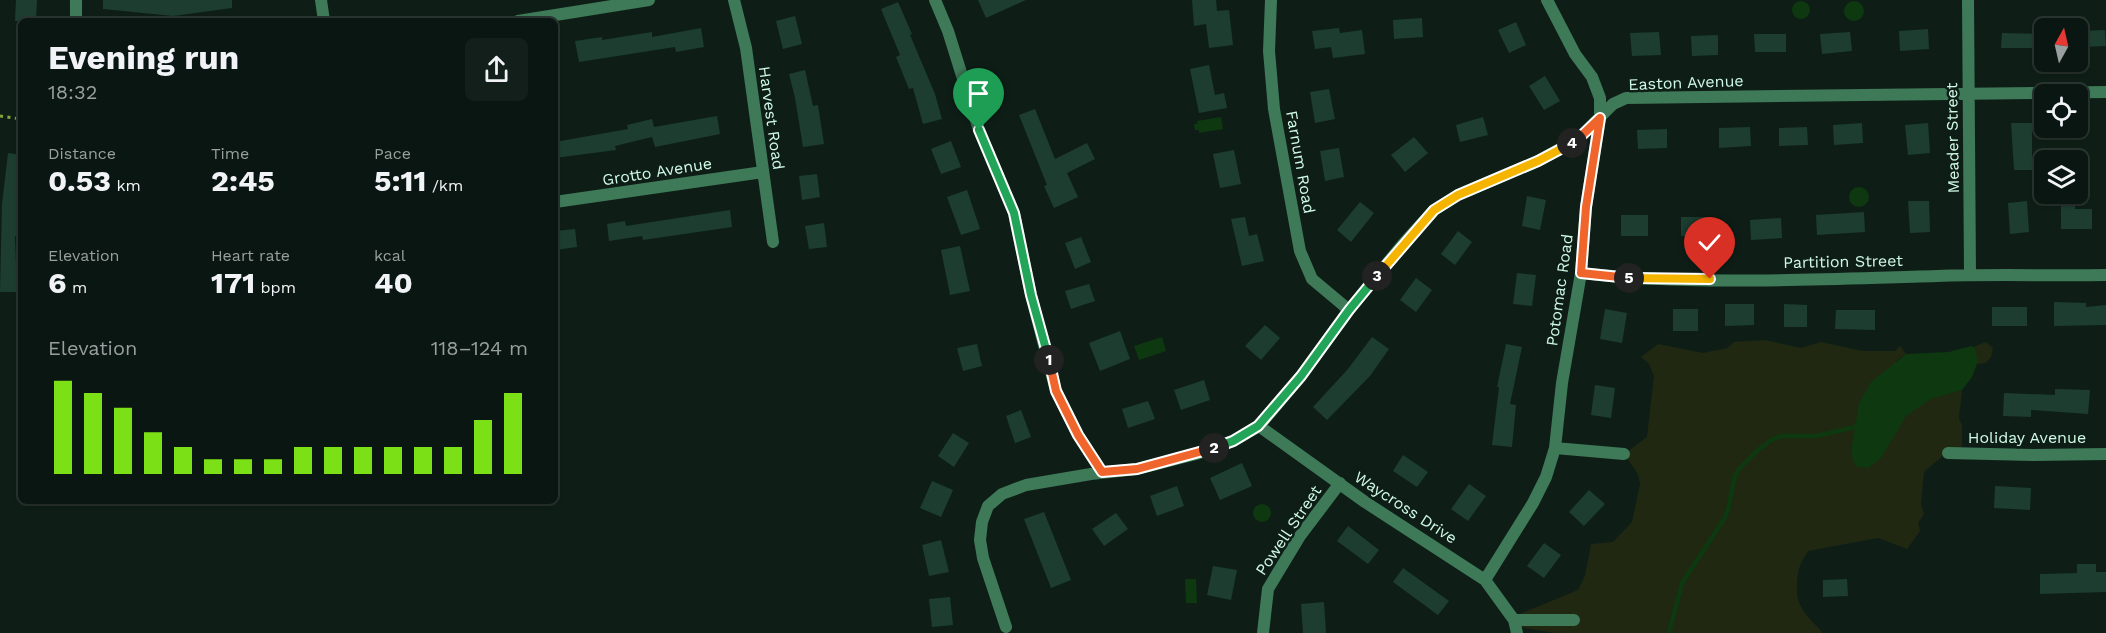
<!DOCTYPE html>
<meta charset="utf-8">
<style>
body{margin:0;font-family:"Work Sans",sans-serif;background:#131f1a;color:#f1f3f6;height:100vh;display:flex;flex-direction:column;font-size:22px;white-space:nowrap}
*{box-sizing:border-box;margin:0}
p{font-size:20px;color:#999f9f}
.icon{flex:none;width:33px;height:33px;fill:none;stroke:currentColor;stroke-width:2;stroke-linecap:round;stroke-linejoin:round}
.map{position:relative;flex:1;overflow:hidden}
.sheet{position:absolute;left:18px;top:18px;width:540px;height:486px;display:flex;flex-direction:column;background:#0a1611;border-radius:9px;box-shadow:0 2px 4px #0004,0 0 0 2px #2a3531}
.sheet>*{flex:none}
.needle{width:39px;rotate:8deg}
.tools{position:absolute;left:2034px;top:18px;display:grid;gap:12px}
.tools a{display:grid;place-items:center;width:54px;height:54px;border-radius:9px;background:#0a1611;box-shadow:0 2px 4px #0004,0 0 0 2px #2a3531;font-size:30px}
.pin{position:absolute;display:grid;place-items:center;width:51px;height:51px;color:#fff;margin:-62px -26px;border-radius:50% 50% 50% 0;rotate:-45deg;box-shadow:0 0 6px #0007}
.pin .icon{rotate:45deg}
.km{position:absolute;width:30px;height:30px;margin:-15px;border-radius:50%;background:#222;color:#fff;font-size:16px;line-height:30px;text-align:center}
.round{display:grid;place-items:center;flex:none;width:63px;height:63px;border-radius:9px;background:#131f1a}
.overview{display:flex;align-items:center;justify-content:space-between;height:102px;padding:0 30px}
h1{font-size:33px;font-weight:700;line-height:45px}
.metrics{display:grid;grid-template-columns:repeat(3,1fr);gap:9px;height:102px;padding:6px 30px}
.metrics div{display:grid;align-content:center}
.metrics b{font-size:30px;font-weight:700}
.metrics small{font-size:16px;font-weight:400}
.metrics p{font-size:16px}
.chart{height:168px;padding:12px 30px}
.chart p{display:flex;justify-content:space-between}
.chart svg{width:100%;height:108px;margin-top:6px;stroke:#7be116;stroke-width:6}
.map>svg:first-child{display:block}
</style>
<div class="map">
<svg width="2106" height="633" viewBox="0 0 2106 633">
<rect width="100%" height="100%" fill="#0e1e17"/>
<path fill="#202812" d="M1765 340 1801 348 1821 342 1863 351H1895L1900 346 1906 354 1895 362 1955 354 1986 342 1993 348 1991 357 1986 363 1968 365 1952 393 1962 390 1959 418 1962 425V451L1945 454 1924 472 1921 505 1924 514 1918 523 1920 531 1907 549 1878 538 1808 551C1801 562 1798 568 1797 581 1795 608 1806 614 1823 633H1554L1519 627 1515 616 1578 590 1585 576 1591 544 1613 542 1632 522 1640 484 1638 474 1624 454 1647 437 1654 376 1649 364 1641 357 1658 344 1703 353 1727 348 1734 342Z"/>
<path fill="#0e380f" d="M1792 10a9 9 0 1 1 18 0a9 9 0 1 1-18 0Z
M1844 11a10 10 0 1 1 20 0a10 10 0 1 1-20 0Z
M1221 117 1223 129 1199 133V130H1195L1194 124H1198L1197 121Z
M1849 197a10 10 0 1 1 20 0a10 10 0 1 1-20 0Z
M1162 337 1166 351 1139 360 1134 346Z
M1971 346 1975 349 1978 361 1972 377 1962 390 1931 399 1906 416 1881 458 1868 468 1855 466 1851 452 1859 403 1871 382 1906 354 1949 352Z
M1253 513a9 9 0 1 1 18 0a9 9 0 1 1-18 0Z
M1185 579H1196L1197 603H1186Z"/>
<g fill="none" stroke-linecap="round" stroke-linejoin="round">
<path stroke="#0e380f" stroke-width="4.5" d="M1669 633 1682 583 1724 519 1728 510 1735 475 1740 468 1759 449 1773 439 1781 436H1817L1859 426"/>
</g>
<path fill="#1c3d30" d="M16 0H37L36 21H15Z
M103 0H232V8L173 16 103 9Z
M978 0H1026L986 18Z
M1192 0H1216L1217 11 1229 10 1233 45 1209 48 1206 24 1194 26Z
M898 2 912 34 910 35 935 94 942 119 923 124 913 88 909 89 896 57 900 55 881 9Z
M795 16 802 44 783 49 776 21Z
M1422 18 1423 37 1394 39 1393 20Z
M1516 22 1526 45 1509 53 1498 30Z
M701 28 704 47 676 52 675 47 579 62 575 41 602 37V40L652 32V37Z
M1339 28 1340 33 1362 30 1365 54 1333 58 1331 47 1315 49 1312 31Z
M1928 29 1929 49 1900 51 1899 31Z
M2105 30 2106 46 2082 47 2081 31Z
M1659 32 1661 55 1632 56 1630 33Z
M1850 32 1852 51 1822 54 1820 34Z
M2002 33 2044 34V48H2001Z
M1754 34H1786V52H1755Z
M1718 35V55L1692 56 1691 36Z
M1209 65 1215 95 1224 93 1227 108 1199 113 1190 69Z
M805 70 813 106 818 105 824 144 803 147 795 98 789 74Z
M1545 76 1560 101 1544 110 1529 86Z
M1329 89 1335 119 1315 123 1310 92Z
M1035 109 1055 159 1087 143 1095 159 1067 173 1078 197 1054 208 1044 186 1047 185 1019 115Z
M717 116 720 134 655 147 652 137 615 146 616 150 555 158V142L628 129 627 125 652 119 654 127Z
M1483 117 1488 135 1460 142 1456 125Z
M1862 123 1863 143 1834 145 1833 125Z
M1928 123 1930 153 1908 155 1905 125Z
M2011 123H2032V170H2014Z
M1750 127 1751 146 1719 148V128Z
M1807 127 1808 145 1779 146V128Z
M1667 129V148L1638 149 1637 130Z
M1414 137 1428 153 1405 172 1391 155Z
M951 141 961 167 941 174 931 149Z
M1339 148 1344 177 1325 181 1320 151Z
M1234 150 1241 184 1220 188 1213 154Z
M8 153 21 155 19 236H15L17 292H0L2 204Z
M817 174 820 197 802 200 799 176Z
M967 190 980 229 961 235 947 197Z
M1527 196 1546 200 1540 230 1522 226Z
M1908 201H1929L1930 232 1910 233Z
M2027 201 2029 232 2010 234 2008 203Z
M1360 202 1374 213 1351 242 1337 230Z
M2061 203H2075V209H2092V229H2061Z
M730 210 732 227 643 240 642 236 609 241 607 224 625 221 626 226Z
M1864 212 1865 232 1817 235 1816 215Z
M1621 215H1648V236H1621Z
M1245 217 1249 236 1257 234 1264 261 1242 266 1231 219Z
M1681 217H1711V236H1681Z
M1781 218 1782 238 1751 240 1750 220Z
M824 223 827 247 809 249 805 226Z
M575 229 577 247 555 250V231Z
M1458 231 1472 242 1455 265 1441 254Z
M1081 237 1091 262 1075 269 1065 243Z
M960 246 970 291 950 295 941 250Z
M1517 273 1536 275 1532 306 1513 304Z
M1416 278 1432 290 1416 312 1400 300Z
M1089 284 1095 301 1071 309 1065 291Z
M2054 302 2086 303V307L2106 305V325L2054 326Z
M1725 304H1754V325L1725 326Z
M1784 304 1807 305V327H1784Z
M1992 307H2027V326H1992Z
M1605 309 1627 313 1622 343 1600 339Z
M1673 309H1698V331H1673Z
M1836 310H1875V330L1835 329Z
M1265 325 1280 338 1261 360 1245 346Z
M1120 331 1130 359 1100 371 1089 343Z
M1372 337 1389 349 1370 376 1327 420 1313 407 1348 369Z
M977 344 982 366 963 371 957 348Z
M1506 344 1522 347 1510 404 1516 405 1512 447 1492 445 1499 387H1497Z
M1204 380 1210 400 1181 410 1174 390Z
M1595 385 1615 388 1611 418 1591 415Z
M2055 389 2090 390 2088 414 2031 410V417L2003 416 2004 393 2055 395Z
M1148 401 1155 419 1128 428 1122 409Z
M1021 410 1031 437 1015 443 1006 416Z
M953 433 969 443 954 467 938 456Z
M1403 455 1428 472 1417 487 1393 471Z
M1242 463 1252 486 1220 500 1210 478Z
M932 481 953 490 941 517 920 508Z
M1469 484 1486 496 1468 521 1451 509Z
M1177 486 1184 506 1157 516 1150 496Z
M1995 486 2031 488 2030 510 1994 508Z
M1589 490 1605 504 1584 526 1569 512Z
M1044 512 1071 580 1051 588 1024 519Z
M1116 513 1128 529 1104 546 1092 529Z
M1348 526 1379 550 1368 564 1337 541Z
M941 540 949 572 929 576 922 545Z
M1544 543 1561 555 1544 578 1527 566Z
M2077 564H2096V572H2106V592L2040 594V574L2077 573Z
M1213 566 1237 570 1231 600 1207 595Z
M1403 568 1449 601 1438 615 1393 582Z
M1847 579 1848 596 1823 597V580Z
M950 597 953 625 932 627 929 599Z
M1324 602 1326 633H1303L1301 604Z"/>
<g fill="none" stroke-linecap="round" stroke-linejoin="round">
<path stroke="#81a639" stroke-width="3" stroke-dasharray="3 4.5" stroke-linecap="butt" d="M0 116 21 119"/>
<path stroke="#3e7958" stroke-width="12" d="M76 0V21
M321 0 324 21
M734 0 746 48 773 242
M935 0 948 31 979 130 1014 213 1031 295 1056 391 1078 435 1102 472
M1271 0 1269 51 1274 109 1300 251 1312 279 1349 310
M1968 0 1970 275
M518 21 649 0
M555 202 763 172
M1581 273C1699 286 1819 279 1937 276 1993 274 2050 276 2106 275
M1259 426 1365 502 1485 580 1514 620 1517 633
M1555 448 1624 454
M1948 453 2033 455 2106 454
M1485 580 1533 503 1546 477 1555 448 1562 383 1581 273 1586 207 1600 118V98L1592 77 1575 54 1547 0
M1514 620H1574
M1006 627 983 558 980 540 982 522 988 506 1002 494 1026 485 1091 474 1137 469 1196 454 1233 441 1259 426 1301 376 1349 310 1403 244 1434 210 1458 195 1538 161 1578 139 1613 104 1626 98 2106 92
M1263 633 1268 589 1300 536 1340 483"/>
</g>
<g fill="none" stroke-linecap="round" stroke-linejoin="round">
<defs>
<path id="split-1" d="M979 130 1014 213 1031 295 1049 360"/>
<path id="split-2" d="M1049 360 1056 391 1078 435 1102 472 1137 469 1214 448"/>
<path id="split-3" d="M1214 448 1233 441 1258 426 1301 376 1349 310 1377 276"/>
<path id="split-4" d="M1377 276 1434 210 1458 195 1538 161 1572 143"/>
<path id="split-5" d="M1572 143 1578 139 1600 118 1586 207 1581 273 1629 278"/>
<path id="split-6" d="M1629 278 1710 279"/>
</defs>
<use href="#split-1" stroke="#fff" stroke-width="12"/>
<use href="#split-2" stroke="#fff" stroke-width="12"/>
<use href="#split-3" stroke="#fff" stroke-width="12"/>
<use href="#split-4" stroke="#fff" stroke-width="12"/>
<use href="#split-5" stroke="#fff" stroke-width="12"/>
<use href="#split-6" stroke="#fff" stroke-width="12"/>
<use href="#split-1" stroke="#22a559" stroke-width="8"/>
<use href="#split-2" stroke="#f0652b" stroke-width="8"/>
<use href="#split-3" stroke="#22a559" stroke-width="8"/>
<use href="#split-4" stroke="#f5b400" stroke-width="8"/>
<use href="#split-5" stroke="#f0652b" stroke-width="8"/>
<use href="#split-6" stroke="#f5b400" stroke-width="8"/>
</g>
<g text-anchor="middle" stroke-width="5" stroke-linejoin="round" paint-order="stroke">
<g font-size="16" fill="#d0fae6" stroke="#0e1e17">
<text transform="translate(1686 82) rotate(-2)" y="6">Easton Avenue</text>
<text transform="translate(772 118) rotate(82)" y="6">Harvest Road</text>
<text transform="translate(1952 138) rotate(-91)" y="6">Meader Street</text>
<text transform="translate(1301 162) rotate(80)" y="6">Farnum Road</text>
<text transform="translate(657 171) rotate(-9)" y="6">Grotto Avenue</text>
<text transform="translate(1843 261) rotate(-1)" y="6">Partition Street</text>
<text transform="translate(1559 290) rotate(-82)" y="6">Potomac Road</text>
<text x="2027" y="443">Holiday Avenue</text>
<text transform="translate(1406 507) rotate(33)" y="6">Waycross Drive</text>
<text transform="translate(1288 530) rotate(-56)" y="6">Powell Street</text>
</g>
</g>
</svg>
<div class="tools">
<a><svg class="needle" viewBox="-14 -14 28 28"><path d="M0-13l5 13h-10z" fill="#e53935"/><path d="M0 13l5-13h-10z" fill="#999f9f"/></svg></a>
<a><svg class="icon" aria-label="locate" viewBox="0 0 24 24"><circle cx="12" cy="12" r="6"/><path d="M12 2v4M12 18v4M2 12h4M18 12h4"/></svg></a>
<a><svg class="icon" aria-label="layers" viewBox="0 0 24 24"><path d="M12 4l9 5-9 5-9-5zM3 14l9 5 9-5"/></svg></a>
</div>
<div class="pin" style="left:979px;top:130px;background:#1e9e55"><svg class="icon" aria-label="arrive" viewBox="0 0 24 24"><path d="M6 21V4h12l-3 4 3 4H6"/></svg></div>
<div class="pin" style="left:1710px;top:279px;background:#d93025"><svg class="icon" aria-label="check" viewBox="0 0 24 24"><path d="M5 12l5 5 9-10"/></svg></div>
<b class="km" style="left:1049px;top:360px">1</b>
<b class="km" style="left:1214px;top:448px">2</b>
<b class="km" style="left:1377px;top:276px">3</b>
<b class="km" style="left:1572px;top:143px">4</b>
<b class="km" style="left:1629px;top:278px">5</b>
<section class="sheet">
<div class="overview"><div><h1>Evening run</h1><p>18:32</p></div><a class="round"><svg class="icon" aria-label="share" viewBox="0 0 24 24"><path d="M12 15V3M7 8l5-5 5 5M5 13v7h14v-7"/></svg></a></div>
<div class="metrics">
<div><p>Distance</p><b>0.53<small> km</small></b></div>
<div><p>Time</p><b>2:45</b></div>
<div><p>Pace</p><b>5:11<small> /km</small></b></div>
</div>
<div class="metrics">
<div><p>Elevation</p><b>6<small> m</small></b></div>
<div><p>Heart rate</p><b>171<small> bpm</small></b></div>
<div><p>kcal</p><b>40</b></div>
</div>
<div class="chart"><p><span>Elevation</span>118–124 m</p>
<svg viewBox="0 0 160 44" preserveAspectRatio="none"><path d="M5 44V6M15 44V11M25 44V17M35 44V27M45 44V33M55 44V38M65 44V38M75 44V38M85 44V33M95 44V33M105 44V33M115 44V33M125 44V33M135 44V33M145 44V22M155 44V11"/></svg>
</div>
</section>
</div>
